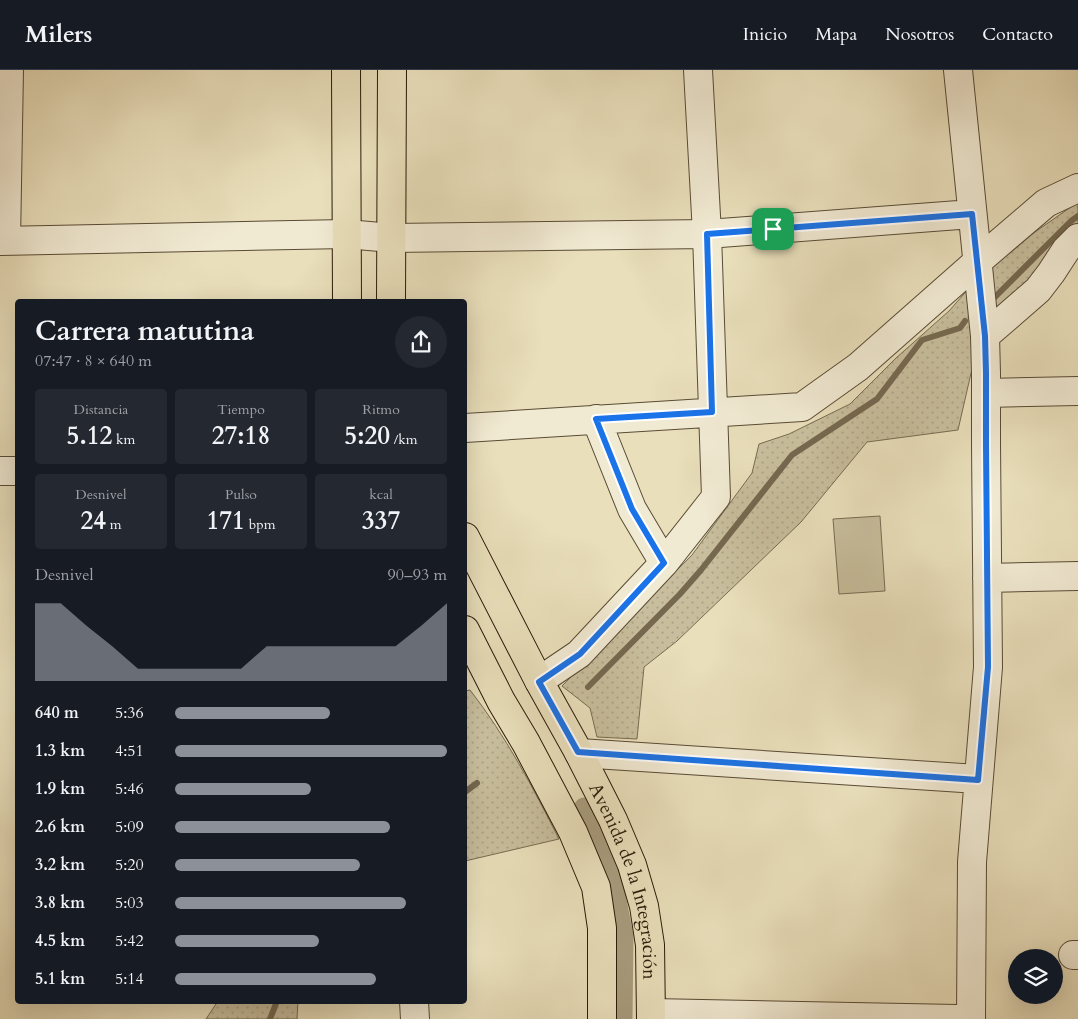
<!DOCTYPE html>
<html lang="es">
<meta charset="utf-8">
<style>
body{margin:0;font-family:Cardo,serif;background:#242831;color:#f1f3f6;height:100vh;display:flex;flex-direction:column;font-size:19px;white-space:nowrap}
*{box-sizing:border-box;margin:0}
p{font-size:16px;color:#9ea1a6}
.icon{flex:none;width:28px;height:28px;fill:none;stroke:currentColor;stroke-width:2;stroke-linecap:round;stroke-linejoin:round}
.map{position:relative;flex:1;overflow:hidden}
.sheet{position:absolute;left:15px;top:229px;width:452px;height:705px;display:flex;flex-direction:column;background:#171b24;border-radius:5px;box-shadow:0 5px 20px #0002}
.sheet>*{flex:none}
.buttons{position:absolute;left:1008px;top:879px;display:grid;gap:10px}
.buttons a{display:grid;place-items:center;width:55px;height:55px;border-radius:50%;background:#171b24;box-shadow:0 5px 20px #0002;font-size:25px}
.pin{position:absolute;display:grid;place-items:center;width:42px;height:42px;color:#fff;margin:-21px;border-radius:10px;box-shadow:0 2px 8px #0006}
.round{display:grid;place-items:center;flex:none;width:52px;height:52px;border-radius:26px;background:#242831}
.head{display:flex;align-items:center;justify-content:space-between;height:85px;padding:0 20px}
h1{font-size:28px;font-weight:700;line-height:38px}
.figures{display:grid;grid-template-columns:repeat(3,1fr);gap:8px;height:85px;padding:5px 20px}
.figures div{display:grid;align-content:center;border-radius:5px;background:#242831;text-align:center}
.figures b{font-size:25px;font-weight:700}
.figures small{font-size:14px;font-weight:400}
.figures p{font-size:14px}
.chart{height:140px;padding:10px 20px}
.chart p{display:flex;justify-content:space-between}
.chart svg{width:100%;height:90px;margin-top:5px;fill:#8c9099;opacity:.7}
ul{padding:0 20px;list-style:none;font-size:16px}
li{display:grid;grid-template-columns:80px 60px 1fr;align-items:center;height:38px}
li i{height:12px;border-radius:6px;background:#8c9099}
header{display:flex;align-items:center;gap:30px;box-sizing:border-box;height:70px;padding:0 25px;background:#171b24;border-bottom:1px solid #363941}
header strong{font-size:24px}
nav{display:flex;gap:28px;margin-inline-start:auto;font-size:18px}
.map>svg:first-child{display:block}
</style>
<header>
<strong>Milers</strong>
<nav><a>Inicio</a><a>Mapa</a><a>Nosotros</a><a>Contacto</a></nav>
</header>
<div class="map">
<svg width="1078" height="949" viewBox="0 0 1078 949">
<defs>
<pattern id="grass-dots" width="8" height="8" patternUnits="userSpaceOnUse" patternTransform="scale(1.25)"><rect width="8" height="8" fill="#c8be9d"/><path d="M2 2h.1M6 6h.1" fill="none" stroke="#aca386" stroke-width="1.8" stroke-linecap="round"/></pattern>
</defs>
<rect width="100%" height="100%" fill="#e9dfbb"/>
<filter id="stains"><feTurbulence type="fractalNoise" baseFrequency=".004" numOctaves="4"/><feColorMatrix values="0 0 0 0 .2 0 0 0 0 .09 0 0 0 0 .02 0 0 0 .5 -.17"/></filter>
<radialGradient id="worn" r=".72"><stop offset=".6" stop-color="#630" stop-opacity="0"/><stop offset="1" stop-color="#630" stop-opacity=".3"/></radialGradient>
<path fill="url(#grass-dots)" stroke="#786c52" d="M1078 132V163L1052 183 980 264 958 360 867 372 801 452 677 571 644 597 637 669 597 667 590 638 562 616 692 485 752 403 759 374 789 364 850 334 896 288 949 241 992 192Z
M470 620C506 666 533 718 559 769L465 791V621Z
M218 931H298L297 949H206Z"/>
<path fill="#c8be9d" stroke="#786c52" d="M880 446 885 521 839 524 833 449Z"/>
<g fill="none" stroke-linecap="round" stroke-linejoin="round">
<path stroke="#75684f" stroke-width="6" d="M990 232 1071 151 1078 146
M588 617 680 524 701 500 792 385 877 329 922 270 960 258 965 251
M465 722 477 713
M270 949 277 931"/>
<path stroke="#a89c7e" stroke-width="21" d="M584 738 613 815 623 866 622 949"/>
<defs>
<path id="minor" d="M958 0 985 266 986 303V374L988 597 972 792 971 949
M0 171 346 164 392 168 707 164 972 144
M6 171 9 0
M985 266 1038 220 1051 203 1066 180 1078 168
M986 323 1078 321
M596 349 632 439 664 493
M465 358 802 337 858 297 977 192 1046 133 1078 118
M0 401H18
M987 508 1078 506
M539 611 579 584 664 493 716 427 707 164 698 0
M579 683 978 709
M1073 885H1078
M414 931 415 949
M652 943 957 949"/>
<g id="major">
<path d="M346 0 347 231"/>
<path d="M391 231 392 0"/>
<path id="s1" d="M465 467 539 611 579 683 613 750 632 795 644 836 650 875 651 949"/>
<path d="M465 560 501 631 526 673 573 762 596 817 602 858V949"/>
</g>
</defs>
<use href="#minor" stroke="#594b35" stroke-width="30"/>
<use href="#major" stroke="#291a08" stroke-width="30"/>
<use href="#minor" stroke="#f1ead3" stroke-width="28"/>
<use href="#major" stroke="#e9dfbb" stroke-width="28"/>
</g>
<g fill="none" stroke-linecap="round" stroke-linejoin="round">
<defs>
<path id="route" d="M972 144 985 266 986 303V374L988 597 978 710 578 682 539 612 580 584 664 493 632 439 596 349 712 342 707 164Z"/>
</defs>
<use href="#route" stroke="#fff" stroke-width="10"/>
<use href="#route" stroke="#1a73e8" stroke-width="6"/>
</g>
<g text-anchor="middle" stroke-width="5" stroke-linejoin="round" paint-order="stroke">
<g font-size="19" fill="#291a08" stroke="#f1ead3">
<text dy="7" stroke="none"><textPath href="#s1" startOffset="382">Avenida de la Integración</textPath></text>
</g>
</g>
<rect width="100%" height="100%" filter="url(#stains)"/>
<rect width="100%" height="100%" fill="url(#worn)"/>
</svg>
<div class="buttons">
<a><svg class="icon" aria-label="layers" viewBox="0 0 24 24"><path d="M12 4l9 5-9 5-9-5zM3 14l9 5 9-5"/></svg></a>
</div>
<div class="pin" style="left:773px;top:159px;background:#1e9e55"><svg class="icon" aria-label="arrive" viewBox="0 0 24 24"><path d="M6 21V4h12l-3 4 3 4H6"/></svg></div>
<section class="sheet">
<div class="head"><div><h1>Carrera matutina</h1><p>07:47 · 8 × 640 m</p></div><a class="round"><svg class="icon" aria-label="share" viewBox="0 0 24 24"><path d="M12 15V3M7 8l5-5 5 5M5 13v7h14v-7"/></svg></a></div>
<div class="figures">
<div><p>Distancia</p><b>5.12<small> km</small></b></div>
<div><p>Tiempo</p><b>27:18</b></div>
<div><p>Ritmo</p><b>5:20<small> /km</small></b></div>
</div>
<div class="figures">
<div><p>Desnivel</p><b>24<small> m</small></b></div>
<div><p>Pulso</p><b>171<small> bpm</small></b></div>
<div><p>kcal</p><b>337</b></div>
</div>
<div class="chart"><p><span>Desnivel</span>90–93 m</p>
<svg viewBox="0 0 160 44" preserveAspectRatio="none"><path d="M0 44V6L10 6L20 17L30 27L40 38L50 38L60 38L70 38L80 38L90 27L100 27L110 27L120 27L130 27L140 27L150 17L160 6V44z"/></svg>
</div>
<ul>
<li><b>640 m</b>5:36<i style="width:57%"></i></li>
<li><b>1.3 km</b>4:51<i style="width:100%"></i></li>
<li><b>1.9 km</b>5:46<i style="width:50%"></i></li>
<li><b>2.6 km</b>5:09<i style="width:79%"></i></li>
<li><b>3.2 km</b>5:20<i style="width:68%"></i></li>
<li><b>3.8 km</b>5:03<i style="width:85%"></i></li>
<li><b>4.5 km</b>5:42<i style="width:53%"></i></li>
<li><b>5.1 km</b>5:14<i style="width:74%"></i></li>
</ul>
</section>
</div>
